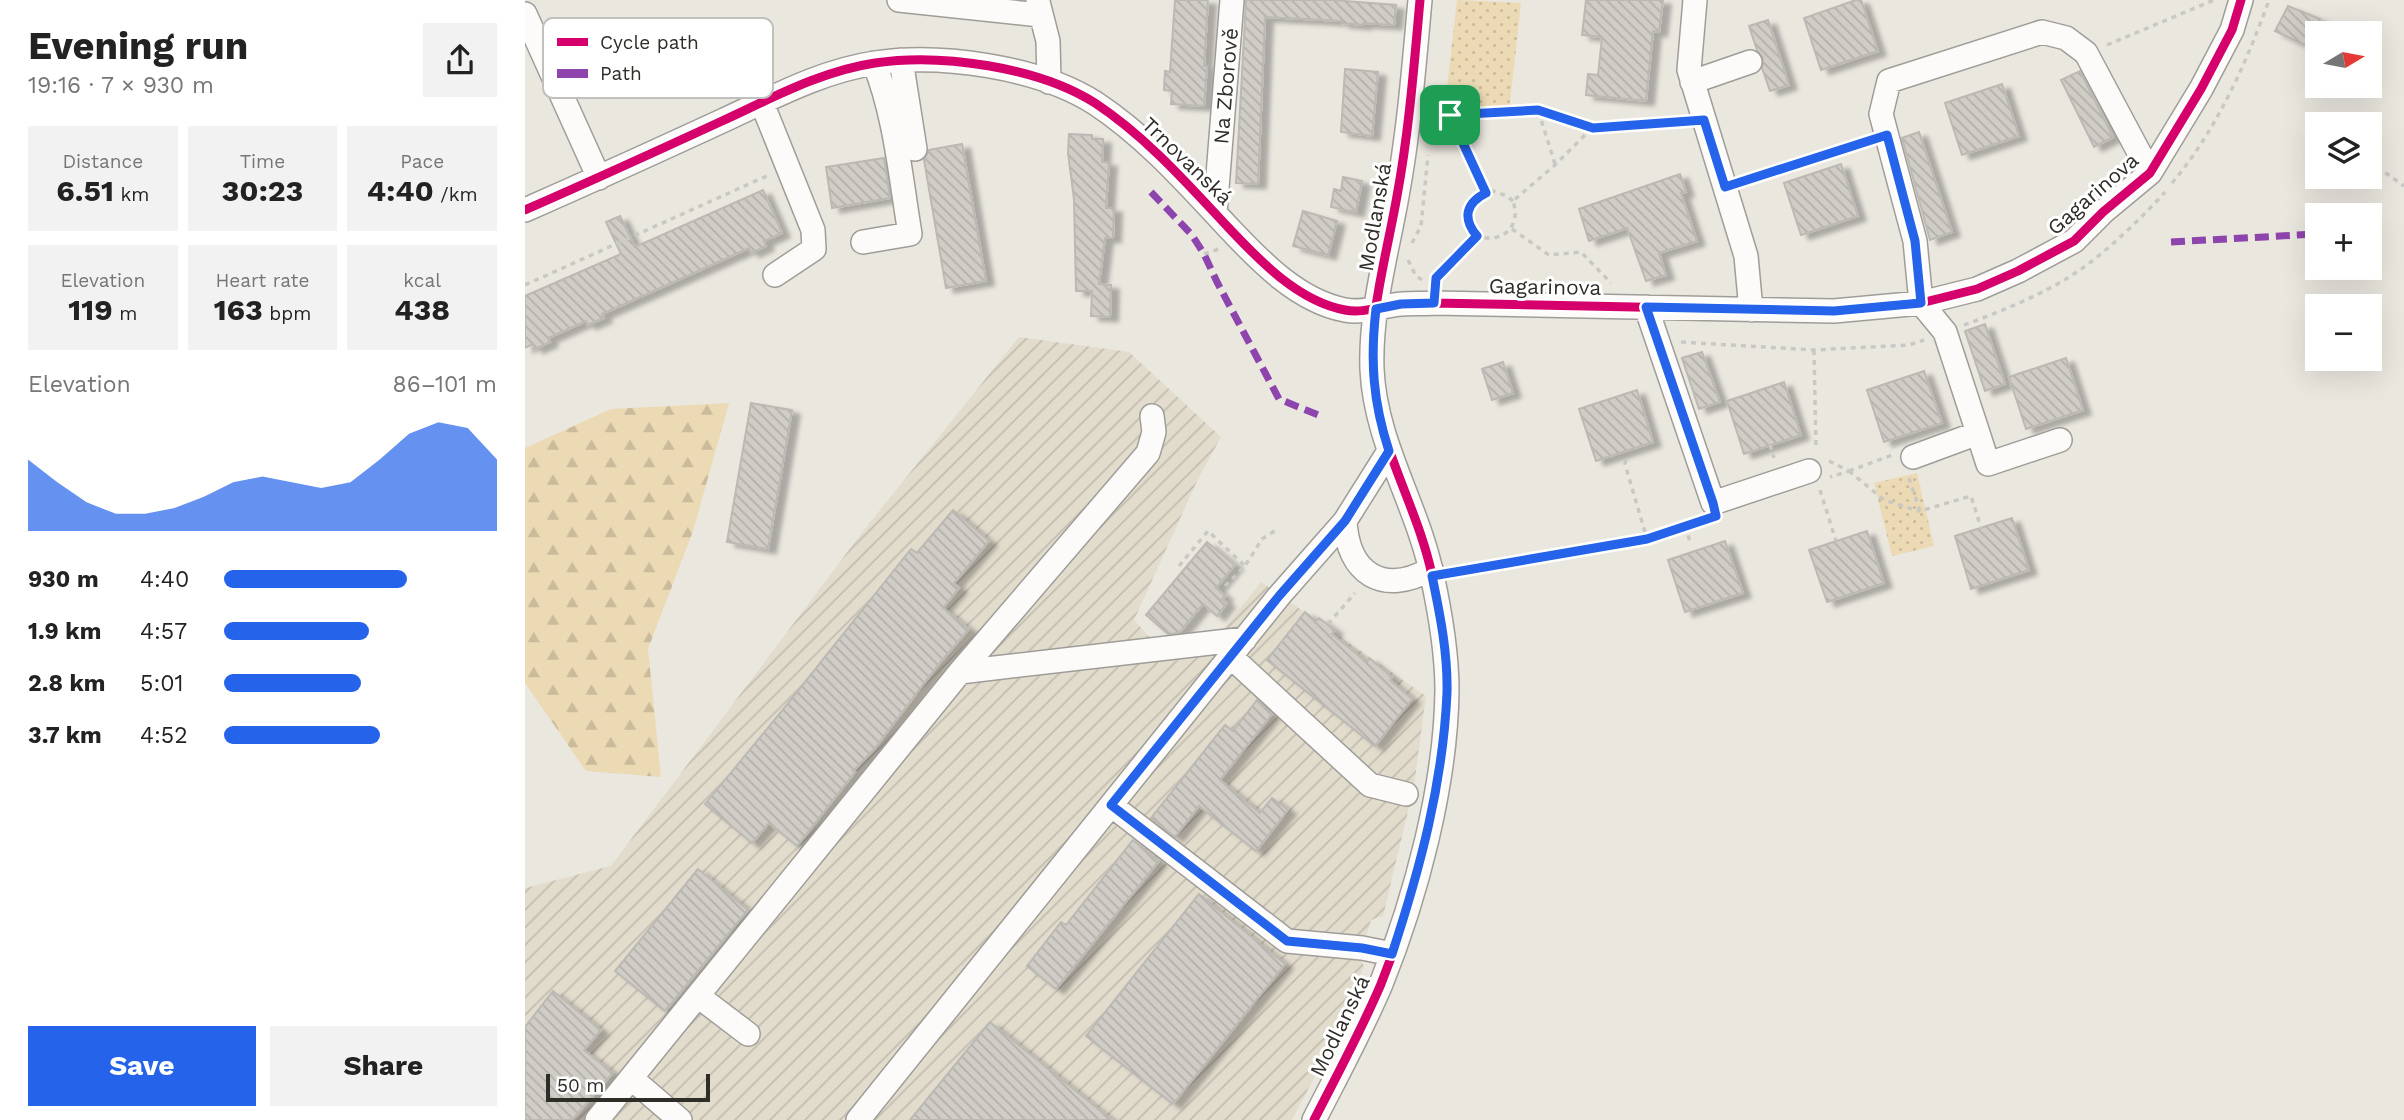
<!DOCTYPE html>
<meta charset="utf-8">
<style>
body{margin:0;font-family:"Work Sans",sans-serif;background:#f2f2f2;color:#222;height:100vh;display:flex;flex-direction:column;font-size:26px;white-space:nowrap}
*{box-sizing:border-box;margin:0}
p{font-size:23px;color:#767676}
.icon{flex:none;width:38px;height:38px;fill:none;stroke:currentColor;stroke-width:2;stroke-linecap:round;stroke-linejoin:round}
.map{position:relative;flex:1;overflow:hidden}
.details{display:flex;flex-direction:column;background:#fff;width:525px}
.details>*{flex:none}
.needle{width:46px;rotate:80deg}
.fabs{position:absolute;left:1780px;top:21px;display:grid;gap:14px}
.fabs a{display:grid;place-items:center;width:77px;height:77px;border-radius:0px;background:#fff;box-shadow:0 7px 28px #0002;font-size:35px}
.scale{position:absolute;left:21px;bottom:18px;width:164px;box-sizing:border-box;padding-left:7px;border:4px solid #2f2d28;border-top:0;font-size:19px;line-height:24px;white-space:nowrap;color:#2f2d28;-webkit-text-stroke:5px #fff;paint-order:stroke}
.pin{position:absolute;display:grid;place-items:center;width:60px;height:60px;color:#fff;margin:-30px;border-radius:14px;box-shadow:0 4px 10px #0006}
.round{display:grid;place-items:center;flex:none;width:74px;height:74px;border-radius:0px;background:#f2f2f2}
.overview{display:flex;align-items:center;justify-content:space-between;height:119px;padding:0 28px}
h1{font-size:38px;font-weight:700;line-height:52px}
.figures{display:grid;grid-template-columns:repeat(3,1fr);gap:10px;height:119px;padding:7px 28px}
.figures div{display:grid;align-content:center;border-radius:0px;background:#f2f2f2;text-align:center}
.figures b{font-size:30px;font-weight:700}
.figures small{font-size:19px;font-weight:400}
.figures p{font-size:19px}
.chart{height:196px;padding:14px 28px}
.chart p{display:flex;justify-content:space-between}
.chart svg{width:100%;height:126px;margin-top:7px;fill:#2563eb;opacity:.7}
.cta{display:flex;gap:14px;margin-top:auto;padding:14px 28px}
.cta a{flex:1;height:80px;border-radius:0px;background:#2563eb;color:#fff;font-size:28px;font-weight:700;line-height:80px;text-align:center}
.cta a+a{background:#f2f2f2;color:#222}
ul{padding:0 28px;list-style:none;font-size:23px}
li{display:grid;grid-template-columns:112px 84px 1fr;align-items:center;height:52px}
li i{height:18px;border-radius:9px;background:#2563eb}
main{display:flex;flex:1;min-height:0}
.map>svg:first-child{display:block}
</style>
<main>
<section class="details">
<div class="overview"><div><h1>Evening run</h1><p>19:16 · 7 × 930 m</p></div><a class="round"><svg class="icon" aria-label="share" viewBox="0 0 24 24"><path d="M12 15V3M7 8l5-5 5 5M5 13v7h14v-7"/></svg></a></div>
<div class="figures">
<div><p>Distance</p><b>6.51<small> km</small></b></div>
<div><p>Time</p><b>30:23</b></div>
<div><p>Pace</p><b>4:40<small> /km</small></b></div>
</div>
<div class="figures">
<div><p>Elevation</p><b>119<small> m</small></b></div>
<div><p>Heart rate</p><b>163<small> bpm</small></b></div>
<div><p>kcal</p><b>438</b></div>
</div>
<div class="chart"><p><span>Elevation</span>86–101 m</p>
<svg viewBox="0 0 160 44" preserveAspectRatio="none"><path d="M0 44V19L10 27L20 34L30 38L40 38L50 36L60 32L70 27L80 25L90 27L100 29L110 27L120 19L130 10L140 6L150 8L160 19V44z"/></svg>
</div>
<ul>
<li><b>930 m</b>4:40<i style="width:67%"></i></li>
<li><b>1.9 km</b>4:57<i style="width:53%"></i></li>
<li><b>2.8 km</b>5:01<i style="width:50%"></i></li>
<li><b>3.7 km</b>4:52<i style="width:57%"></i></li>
</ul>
<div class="cta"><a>Save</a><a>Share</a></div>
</section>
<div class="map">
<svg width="1879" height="1120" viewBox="0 0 1879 1120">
<defs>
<pattern id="industrial-furrows" width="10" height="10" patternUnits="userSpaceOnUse" patternTransform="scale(1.75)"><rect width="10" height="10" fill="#e2dccd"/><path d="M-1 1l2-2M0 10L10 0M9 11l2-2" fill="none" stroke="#c2bdb0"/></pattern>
<pattern id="green-dots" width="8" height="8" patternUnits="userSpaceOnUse" patternTransform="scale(1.75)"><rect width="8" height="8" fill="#ecdab4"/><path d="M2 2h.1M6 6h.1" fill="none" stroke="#cbbb9b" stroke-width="1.8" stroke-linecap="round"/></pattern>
<pattern id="forest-firs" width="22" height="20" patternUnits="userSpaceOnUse" patternTransform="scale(1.75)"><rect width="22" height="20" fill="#ecdab4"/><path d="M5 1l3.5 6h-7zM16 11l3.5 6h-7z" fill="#cbbb9b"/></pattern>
<pattern id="building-back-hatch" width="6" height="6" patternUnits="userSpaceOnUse" patternTransform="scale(1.75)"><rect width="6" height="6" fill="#d0cdc7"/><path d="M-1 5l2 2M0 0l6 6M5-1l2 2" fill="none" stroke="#b3b0ab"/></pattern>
<filter id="shadow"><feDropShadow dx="8" dy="4.5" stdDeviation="2" flood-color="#0004"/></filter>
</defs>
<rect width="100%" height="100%" fill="#eae7df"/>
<path fill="url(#industrial-furrows)" d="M494 337 604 352 696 437 673 479 609 620 631 644 696 632 736 582 901 696 889 786 858 916 846 920 834 958 839 966 816 1026 767 1120H0V888L86 866 339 530Z"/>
<path fill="url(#green-dots)" d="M932 0 996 3 984 112 919 114Z
M1392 473 1409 546 1367 556 1349 483Z"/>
<path fill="url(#forest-firs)" d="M204 403 168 531 123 649 136 777 61 771 0 683V448L86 409Z"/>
<path fill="url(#building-back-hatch)" stroke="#bcb9b4" stroke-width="2" filter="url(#shadow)" d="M650 0H683L679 66H682L679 106 646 104 647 91 639 90 640 71 645 72Z
M721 0H807L871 5 869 25 838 23V25L817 23V21L740 17 733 184 711 183Z
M1061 0H1138L1134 32 1128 31 1121 101 1061 95 1063 74 1073 75 1077 37 1057 35Z
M1331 0H1336L1353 51 1296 70 1279 18Z
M1763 6 1795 19 1782 46 1750 31Z
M1243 20 1264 85 1245 91 1237 68 1238 58 1232 50 1224 26Z
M820 69 853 72 847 136 816 132Z
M1555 71 1588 137 1569 147 1536 80Z
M1477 84 1494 136 1437 155 1420 103Z
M1394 132 1427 232 1405 240 1377 138Z
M544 134 567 135V139H578L577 162H584L581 208H589L588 238H580L574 284 586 285 585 317 566 316 567 291H551L549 199 543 153Z
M437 144 461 281 421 288 399 160 404 150Z
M359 158 365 198 307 208 301 167Z
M1316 164 1333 216 1276 235 1259 183Z
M1155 174 1161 192 1156 193 1172 241 1134 253 1141 275 1121 281 1102 228 1064 241 1054 209Z
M818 177 837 181 831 212 806 207 809 189 816 191Z
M238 190 257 233 239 241 241 246 226 253 224 248 77 314 79 318 63 325 61 321 23 338 25 342 10 349 8 344 0 348V296L96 254 81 222 95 216 110 247Z
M778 211 812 221 803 255 768 246Z
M1460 324 1480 384 1460 391 1440 331Z
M1177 352 1195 402 1174 409 1157 358Z
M1541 358 1558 410 1501 429 1484 377Z
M978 362 988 393 967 400 957 369Z
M1399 371 1417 423 1359 442 1342 390Z
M1259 382 1276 435 1219 454 1202 401Z
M1112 390 1128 442 1071 461 1054 409Z
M226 403 267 410 243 549 202 542Z
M428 510 464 541 429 583 434 588 418 608 444 629 413 665 350 748 328 771 330 772 272 846 244 823 227 843 180 804 256 712 386 549 392 553Z
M1487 518 1504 570 1446 589 1430 536Z
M1342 531 1359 583 1302 602 1284 550Z
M1200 541 1218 593 1160 612 1143 560Z
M682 542 710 565 691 588 700 596 697 599 702 603 692 616 678 604 654 633 643 634 621 615Z
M780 612 791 621 794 618 810 630 807 634 842 662 844 658 867 677 865 680 887 699 850 746 742 660Z
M732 700 747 714 695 780 735 813 747 798 763 810 731 851 674 806 650 837 626 818 700 725 708 731Z
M608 840 634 861 531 989 502 966 536 922 541 925Z
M173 869 223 910 140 1011 90 971Z
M674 894 760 964 648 1104 561 1036Z
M28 991 76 1030 59 1050 88 1073 47 1120H0V1027Z
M465 1022 587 1120H385Z"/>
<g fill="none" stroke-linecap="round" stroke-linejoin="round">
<defs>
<path id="minor" d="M374 0 515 15
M1170 0 1164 70 1221 256 1226 310
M513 2 523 41 524 82
M0 14 74 178
M376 60 390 149
M1167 82 1225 62
M237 103 288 230 289 249 250 275
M0 210C66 181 132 151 197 121 247 98 296 71 350 63 416 53 513 67 570 103 620 136 660 181 701 225 733 259 772 301 820 310 839 314 858 305 877 304 888 303 898 304 909 303L1309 311 1396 303 1452 289 1493 271 1549 241 1578 212 1625 173 1676 89 1707 30 1716 0
M690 213 707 0
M338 242 385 234C376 180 370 113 349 63
M1121 307 1188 503 1284 471
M1453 433 1463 464 1535 440
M1388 457 1453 433 1420 332 1396 303 1390 241 1356 114 1364 81 1517 32 1541 38 1561 53 1625 173
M820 521C823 574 858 596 906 569
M705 656 845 785 881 794
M435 672 720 639
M586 805 762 941 837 948 867 954
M173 996 223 1034
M106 1078 155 1120
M72 1120 435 672 623 453 629 432 627 416
M333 1120 754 596 820 521 864 451
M789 1120C812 1075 836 1031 856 984 891 897 921 785 922 690 922 652 915 612 907 575 892 504 850 442 847 369 845 311 862 253 872 196 884 131 889 66 895 0"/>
</defs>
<use href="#minor" stroke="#9f9d98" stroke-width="26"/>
<path stroke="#c9c8c5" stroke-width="3.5" stroke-dasharray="5 5" stroke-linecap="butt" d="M1582 45 1689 0
M908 112 925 115 961 193
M925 115 1013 110
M1844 161 1879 186
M1030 164 1013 110 1067 128
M1221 180 1340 142
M1647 183C1691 131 1721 64 1744 0
M988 201 982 196 968 191C944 197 936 216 952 236 977 244 997 227 988 201L1030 165 1067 128 1156 121
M987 229 1024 255 1056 252 1086 283
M887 243 896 226 903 155
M679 254 694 249
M883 260 891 276 899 281
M910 280 952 236
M0 285 244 175
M1439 325C1477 311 1517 295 1552 272 1579 254 1618 217 1640 192
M1156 342 1289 350 1384 345 1399 340
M1289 350 1291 449
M1245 445 1249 458
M1101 460 1100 464 1122 539 1175 521
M1304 461 1324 471 1305 477
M1324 471 1367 455
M1324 471 1359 500 1394 511
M1384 478 1395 511 1446 496 1456 528
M1295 490 1311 541
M1160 526 1166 545
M654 566 683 531 720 566
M928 573 1122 539
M700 586 720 566 737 539 751 530
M803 624 830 593"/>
<use href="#minor" stroke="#fcfbfa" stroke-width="23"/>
<path stroke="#8e44ad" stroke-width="7" stroke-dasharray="14 7" stroke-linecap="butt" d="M626 192 667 235 679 254 692 282 754 399 798 417
M1646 242 1792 234"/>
<defs>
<path id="cycleway" d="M0 210C66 181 132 151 197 121 247 98 296 71 350 63 416 53 513 67 570 103 620 136 660 181 701 225 733 259 772 301 820 310 839 314 858 305 877 304 888 303 898 304 909 303L1309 311 1396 303 1452 289 1493 271 1549 241 1578 212 1625 173 1676 89 1707 30 1716 0
M789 1120C812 1075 836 1031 856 984 891 897 921 785 922 690 922 652 915 612 907 575 892 504 850 442 847 369 845 311 862 253 872 196 884 131 889 66 895 0"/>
</defs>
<use href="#cycleway" stroke="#fff" stroke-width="13"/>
<use href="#cycleway" stroke="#d6006c" stroke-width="9"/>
</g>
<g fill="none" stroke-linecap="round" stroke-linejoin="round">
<defs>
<path id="route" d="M1013 110 1068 128 1179 120 1200 187 1362 135 1390 241 1396 303 1309 311 1121 307 1188 503 1191 516 1122 539 907 576C915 614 923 654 922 693 918 783 895 869 867 954L837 948 762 941 586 805 754 596 820 521 864 451C848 402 845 361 851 309L876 304 909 303 911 278 952 236C937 218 941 203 961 193L925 115Z"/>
</defs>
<use href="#route" stroke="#fff" stroke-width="14"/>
<use href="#route" stroke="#2563eb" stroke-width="9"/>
</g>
<g text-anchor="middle" stroke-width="6" stroke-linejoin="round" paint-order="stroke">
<g font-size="21" fill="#2f2d28" stroke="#fff">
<text transform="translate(701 86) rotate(-85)" y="7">Na Zborově</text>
<text transform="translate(662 161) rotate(44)" y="7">Trnovanská</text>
<text transform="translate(1568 194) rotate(-41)" y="7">Gagarinova</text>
<text transform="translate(850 217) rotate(-80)" y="7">Modlanská</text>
<text transform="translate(1020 287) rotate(1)" y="7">Gagarinova</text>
<text transform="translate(815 1026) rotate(-64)" y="7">Modlanská</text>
</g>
</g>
<rect x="18" y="18" width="230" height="80" rx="10" fill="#fff" stroke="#c1c0be" stroke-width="2"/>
<rect x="32" y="38" width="31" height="8" fill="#d6006c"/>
<rect x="32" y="69" width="31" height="9" fill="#8e44ad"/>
<g font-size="19" fill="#2f2d28">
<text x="75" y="49">Cycle path</text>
<text x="75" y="80">Path</text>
</g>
</svg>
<div class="fabs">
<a><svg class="needle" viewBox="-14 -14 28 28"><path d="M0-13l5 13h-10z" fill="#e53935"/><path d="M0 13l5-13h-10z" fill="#767676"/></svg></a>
<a><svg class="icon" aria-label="layers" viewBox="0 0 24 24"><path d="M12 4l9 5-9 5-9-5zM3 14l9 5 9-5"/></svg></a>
<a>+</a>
<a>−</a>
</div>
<div class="scale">50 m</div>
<div class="pin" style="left:925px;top:115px;background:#1e9e55"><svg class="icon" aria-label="arrive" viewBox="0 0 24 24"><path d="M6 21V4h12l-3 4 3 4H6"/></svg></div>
</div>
</main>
